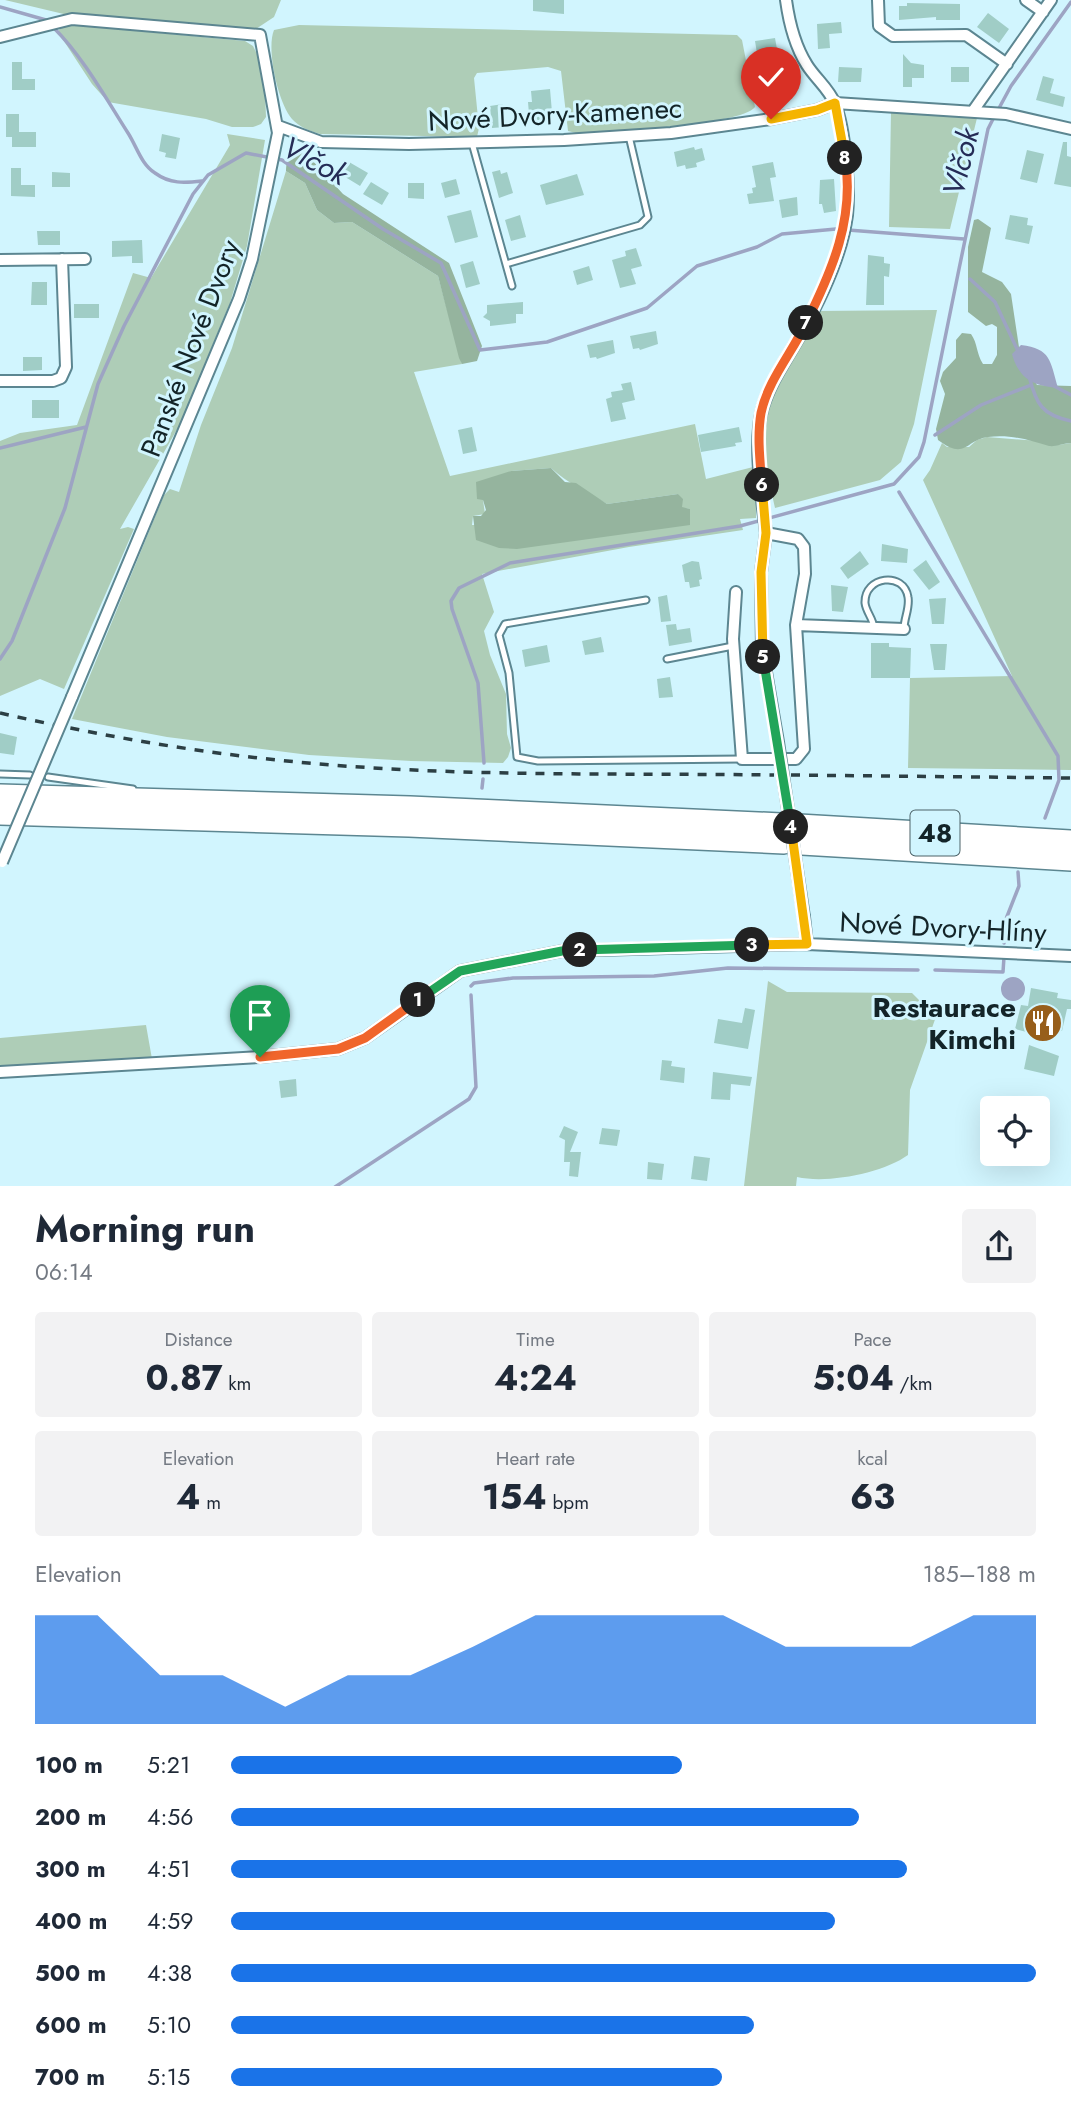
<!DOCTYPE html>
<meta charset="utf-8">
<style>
body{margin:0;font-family:Jost,sans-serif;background:#f2f2f3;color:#1f2937;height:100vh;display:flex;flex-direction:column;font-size:26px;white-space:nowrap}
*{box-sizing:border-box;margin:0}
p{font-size:23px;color:#747a83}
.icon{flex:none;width:38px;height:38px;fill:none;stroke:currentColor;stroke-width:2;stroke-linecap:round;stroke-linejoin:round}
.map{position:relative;height:1186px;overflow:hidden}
.details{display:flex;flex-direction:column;background:#fff;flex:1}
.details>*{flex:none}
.controls{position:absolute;left:980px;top:1096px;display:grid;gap:14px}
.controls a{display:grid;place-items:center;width:70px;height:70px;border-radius:7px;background:#fff;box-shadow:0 7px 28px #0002;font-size:35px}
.pin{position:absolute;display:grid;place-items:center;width:60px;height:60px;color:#fff;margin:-72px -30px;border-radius:50% 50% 50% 0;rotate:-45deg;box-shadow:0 0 7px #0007}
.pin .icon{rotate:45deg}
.km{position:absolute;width:35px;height:35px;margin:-18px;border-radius:50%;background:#222;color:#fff;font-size:19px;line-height:35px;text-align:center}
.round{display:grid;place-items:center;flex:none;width:74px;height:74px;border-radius:7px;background:#f2f2f3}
.overview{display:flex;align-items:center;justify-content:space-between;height:119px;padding:0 35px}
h1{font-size:38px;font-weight:700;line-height:52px}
.metrics{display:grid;grid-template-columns:repeat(3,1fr);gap:10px;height:119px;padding:7px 35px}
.metrics div{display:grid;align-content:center;border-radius:7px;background:#f2f2f3;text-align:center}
.metrics b{font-size:35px;font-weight:700}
.metrics small{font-size:19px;font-weight:400}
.metrics p{font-size:19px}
.chart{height:196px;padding:14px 35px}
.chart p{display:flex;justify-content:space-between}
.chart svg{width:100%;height:126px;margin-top:7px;fill:#1a73e8;opacity:.7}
ul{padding:0 35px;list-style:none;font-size:23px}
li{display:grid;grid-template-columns:112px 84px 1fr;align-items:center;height:52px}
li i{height:18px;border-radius:9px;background:#1a73e8}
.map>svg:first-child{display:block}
</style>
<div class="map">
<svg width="1071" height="1187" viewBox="0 0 1071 1187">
<rect width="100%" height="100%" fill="#d1f5fe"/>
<path fill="#aecdb7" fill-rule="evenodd" d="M5 0H281L274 17 253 31 72 16Z
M75 25 245 41 253 46 257 54 265 90 266 117 261 124 253 127H232L206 119 108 102 92 84 58 32 61 27Z
M299 25 737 35 742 40 755 107C740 126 607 131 576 133L568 131 561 71 548 67 477 73 474 78 479 128 477 137 320 134C310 131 299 127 292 119 278 103 266 49 274 30Z
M891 112 977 118 950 229 889 227Z
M227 134 265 140 247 246 230 303 179 426 120 529 128 527 134 529 64 689 40 679 0 696V441L20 433 77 425 133 273 151 278 230 145Z
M286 171 305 183 317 210 334 223 352 222 438 276 462 364 414 372 450 476 695 424 706 479 757 466 756 518 740 519 743 530 629 547 482 574 494 612 484 631 490 655 506 694 507 734 511 748 508 757 503 763 411 761 309 755 167 737 72 719 164 495 170 489 179 492 201 425 232 348ZM551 468C567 483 587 492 607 504L678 494 682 508 690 509V524L472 525 473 516 485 514 483 500 511 471Z
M937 310 914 424 901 462 880 480 775 508C769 480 759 445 764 417 772 380 798 344 816 311Z
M987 437 1039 441 1051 446 1071 443V770L908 768 910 678 1012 676 923 480 930 470 942 443 947 447H969L977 440Z
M768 981 787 992 912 993 921 1002 938 1011 910 1090 908 1155C883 1173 828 1184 797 1177L796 1186H744Z
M146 1025 152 1059 0 1070V1038Z"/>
<path fill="#95b49e" d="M301 148 343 194 449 263 482 346 477 361 462 364 459 358 438 276 352 222 334 223 317 210 305 183 286 171C287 158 287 152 301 148Z
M978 219 991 228 982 272 1002 282 1011 294 1020 354 1037 385 1071 386V443C1064 443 1056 447 1049 446 1029 440 1010 434 988 437 965 440 966 461 938 440L936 429 945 394 940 381 943 372 956 358V340L962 333 971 334C978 344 976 353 983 364H992L997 355V327L992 324 986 326 968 312V247L974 220Z
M551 468 565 482 576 483 607 504 678 494 683 499 682 507 690 509V525L517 549 499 548 476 540 473 516H481L486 510 483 500 477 499 476 482 511 471Z"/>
<path fill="#9da4c3" d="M1021 345C1051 349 1050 360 1058 388 1033 386 1019 379 1012 354Z
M1001 989a12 12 0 1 1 24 0a12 12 0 1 1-24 0Z"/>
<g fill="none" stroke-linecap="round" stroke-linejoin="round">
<path stroke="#9da4c3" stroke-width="3.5" d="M0 7 46 20
M53 27C83 57 105 97 128 133 137 147 141 164 155 173 170 184 184 183 202 181
M998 110 1011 86 1071 2
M848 230 964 239
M959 269 988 129 994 117
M970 279 995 302 1018 351
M1029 376C1036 404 1042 415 1071 421
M1054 386 1071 395
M935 435 981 405 1031 385
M0 448 86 427
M899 492 1058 756 1059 780 1045 818
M0 659 12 641 65 508 98 384 124 326 193 194 208 175 246 153 282 160 383 229 441 263 480 350 547 342 647 308 697 266 757 247 782 234 836 229
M484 763 478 683 452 609 451 601 459 588 510 563 740 526 894 484 919 457 924 442 959 269
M482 788 483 779
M1004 943 1006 919 1019 886 1018 872
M935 970 1003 972 1004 957
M471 986 474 983 513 978 654 976 728 968 918 970
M335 1187 469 1099 476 1087 471 995"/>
</g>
<path fill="#a0cdc6" d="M533 0H564V14L533 11Z
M907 3 960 4V20H936V17L899 20V6H907Z
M988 13 1009 29 999 43 977 27Z
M841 22 842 33 829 34 830 48 818 49 817 24Z
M775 38 782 77 771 78 776 107 766 109 755 41Z
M903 54 911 63 924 65V78H912V87H903Z
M12 62H22V79H35V90H12Z
M839 67 862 68 861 82H838Z
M951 67H969V82H951Z
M1043 76 1054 79 1050 93 1065 97 1063 107 1036 100Z
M550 89 553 124 534 126 533 114H529L528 102H532L531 91Z
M503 104 505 127 492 128 490 106Z
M6 114H19V132H36V147H12V137H6Z
M162 134 180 138 176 159 165 157 166 153 159 151Z
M1063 142H1067V156L1071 157V187L1054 184Z
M694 147 695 150 702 148 705 160 696 163 697 167 686 169 685 165 677 167 674 152Z
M1027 150 1044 154 1037 183 1020 179Z
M349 162 368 173 360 186 342 175Z
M773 162 776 177 770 178 774 201 749 204 747 194 753 193 752 188 756 187 752 166Z
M11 168H21V185H35V197L11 196Z
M500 170 501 174 507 172 513 193 499 198 492 172Z
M52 172 70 173V187H52Z
M577 174 584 195 546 205 540 185Z
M456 179 460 194 445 198 441 183Z
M834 179 836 211 824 213 822 204H819L820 180Z
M371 182 389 193 382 205 363 194Z
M408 183H424V199L408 198Z
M797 197 798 215 782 218 779 200Z
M471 210 478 237 455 243 447 216Z
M520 215 526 237 511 241 505 220Z
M1010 215 1028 218 1027 225 1033 226 1029 244 1005 239Z
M37 231H60V245H38Z
M142 240 143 263H132V256L112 257V241Z
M636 248 642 266 631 269 636 284 620 288 612 260 626 256 625 251Z
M868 255 884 257V263L890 264 889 277 884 276V305H866Z
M473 261 480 284 466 288 460 265Z
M589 266 593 280 577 285 573 271Z
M32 282H47V305H31Z
M523 302V314H516V323L490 326V321L483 317 487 313V305Z
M74 304H99V318H74Z
M656 331 658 344 640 350 639 348 633 349 630 336Z
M613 340 615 353 597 359 596 357 590 358 587 345Z
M23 357H42V370L23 371Z
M631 382 635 400 622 403 626 419 611 422 606 399 612 397 611 392 623 390 621 384Z
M32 400H59V418H32Z
M472 427 477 451 463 454 458 430Z
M739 427 742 442 735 443 736 446 701 452 698 435Z
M882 544 908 549 907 563 881 561Z
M860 551 869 564 848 579 840 568Z
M926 560 940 582 929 590 913 570Z
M692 561 699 562 702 579 699 580 700 586 690 588 689 582H685L682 565Z
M831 585 848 587 843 612 832 611Z
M667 595 671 621 661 622 658 597Z
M946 598 944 624H932L929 599Z
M676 624 677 630 690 628 692 642 669 646 666 625Z
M601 637 604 652 585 655 582 641Z
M871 643H889V647L911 648 910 678H871Z
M930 644H947L945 670H934Z
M547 645 550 662 525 667 522 650Z
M670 677 673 697 659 698 657 679Z
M0 733 17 737 14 755 0 753Z
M1031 988 1058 993 1057 998 1071 1000V1009H1067L1062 1031 1054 1030 1053 1034 1039 1031 1038 1035 1015 1029 1021 1005 1028 1006Z
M745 1008 755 1010 748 1049 714 1043 718 1019 742 1023Z
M1029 1045 1059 1056 1054 1076 1024 1069Z
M662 1060 672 1061 671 1066 685 1068 684 1083 660 1080Z
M713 1072 752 1077 750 1086 731 1084 730 1100 711 1099Z
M296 1079 297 1096 281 1098 279 1081Z
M564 1126 578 1132 570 1152H581L578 1177 569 1176 570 1162H564L565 1140 559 1137Z
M602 1128 620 1130 617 1146 599 1144Z
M694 1156 710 1158 707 1181 691 1179Z
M648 1162 664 1164 662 1180 647 1179Z"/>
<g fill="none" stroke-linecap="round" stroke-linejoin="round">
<defs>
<path id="lane" d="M472 143 512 286
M506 264 640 225 648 217 629 136
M646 600 505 624 499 635 509 673 517 757 538 761 742 759
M874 628C873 618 866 612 865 603 864 576 904 571 908 597 910 608 904 618 904 629
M667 659 733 646
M0 774 30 775
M48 777 133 789"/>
<path id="street" d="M878 0 879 26 893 36 966 35 1007 64
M1026 0 1043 12
M0 37 72 19 260 35 278 133 252 259 239 299 72 697
M973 111 1051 0
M278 126 321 142 409 144 564 140 671 133 771 119 817 110 835 103 1006 114 1071 129
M0 260 85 259
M0 381H53L61 378 66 367 62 259
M766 533 761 572 762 649 778 742
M736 592 733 639 742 759H796L804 749 796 625 805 574 804 547 798 539 766 533C762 497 753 445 762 410 770 381 789 356 803 330 822 296 842 254 847 215 850 188 845 129 835 104 830 90 815 78 807 65 795 46 789 22 786 0
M796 625 904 629
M804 917 807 944
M0 1072 260 1057 338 1049 365 1038 460 971 562 951 807 944 1071 956"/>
<path id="highway" d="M0 795 410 807 781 824
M0 814 409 826 784 843
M799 825 1071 841
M802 844 1071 860"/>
</defs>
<use href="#lane" stroke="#5c8691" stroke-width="9"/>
<use href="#street" stroke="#5c8691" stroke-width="14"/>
<use href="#highway" stroke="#5c8691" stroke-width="24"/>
<use href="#lane" stroke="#fff" stroke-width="5"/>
<use href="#street" stroke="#fff" stroke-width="10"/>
<use href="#highway" stroke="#fff" stroke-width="21"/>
<path stroke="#2c3f44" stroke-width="3.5" stroke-dasharray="9 9" stroke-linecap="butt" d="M0 713C101 736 205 754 308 763 462 777 619 773 774 775
M791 775 1071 778"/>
<defs>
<path id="street-bridge" d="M778 742 804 917
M2 862 72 697"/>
</defs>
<use href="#street-bridge" stroke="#5c8691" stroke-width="14" stroke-linecap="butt"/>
<use href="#street-bridge" stroke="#fff" stroke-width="10"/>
</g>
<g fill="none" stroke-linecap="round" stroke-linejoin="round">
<defs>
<path id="split-1" d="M260 1057 338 1049 365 1038 418 1000"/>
<path id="split-2" d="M418 1000 460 971 562 951 580 950"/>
<path id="split-3" d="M580 950 752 945"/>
<path id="split-4" d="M752 945 807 944 791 827"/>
<path id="split-5" d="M763 657 791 827"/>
<path id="split-6" d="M762 485 766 533 761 572 763 657"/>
<path id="split-7" d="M762 485C760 461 757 436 761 413 768 380 792 353 806 323"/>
<path id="split-8" d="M806 323C832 271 855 218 845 158"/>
<path id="split-9" d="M771 119 817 110 835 103 845 158"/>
</defs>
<use href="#split-1" stroke="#fff" stroke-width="14"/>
<use href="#split-2" stroke="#fff" stroke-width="14"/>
<use href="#split-3" stroke="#fff" stroke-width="14"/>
<use href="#split-4" stroke="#fff" stroke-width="14"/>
<use href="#split-5" stroke="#fff" stroke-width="14"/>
<use href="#split-6" stroke="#fff" stroke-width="14"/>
<use href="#split-7" stroke="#fff" stroke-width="14"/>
<use href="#split-8" stroke="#fff" stroke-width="14"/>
<use href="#split-9" stroke="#fff" stroke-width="14"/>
<use href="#split-1" stroke="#f0652b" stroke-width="9"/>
<use href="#split-2" stroke="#22a559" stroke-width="9"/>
<use href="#split-3" stroke="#22a559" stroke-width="9"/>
<use href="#split-4" stroke="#f5b400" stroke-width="9"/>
<use href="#split-5" stroke="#22a559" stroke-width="9"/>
<use href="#split-6" stroke="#f5b400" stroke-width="9"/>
<use href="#split-7" stroke="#f0652b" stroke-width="9"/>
<use href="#split-8" stroke="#f0652b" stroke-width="9"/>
<use href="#split-9" stroke="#f5b400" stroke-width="9"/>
</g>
<defs>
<symbol id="restaurant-disc" viewBox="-11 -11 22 22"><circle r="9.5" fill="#975e1b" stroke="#d1f5fe"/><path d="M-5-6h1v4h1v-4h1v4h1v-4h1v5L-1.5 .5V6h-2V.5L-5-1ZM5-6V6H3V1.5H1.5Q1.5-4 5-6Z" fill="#fff"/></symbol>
</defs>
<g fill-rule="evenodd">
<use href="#restaurant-disc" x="1021" y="1001" width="44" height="44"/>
</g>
<g text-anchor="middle" stroke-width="6" stroke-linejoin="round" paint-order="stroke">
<rect fill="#d1f5fe" stroke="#4c6368" stroke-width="2" x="910.5" y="810.5" width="49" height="45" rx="5"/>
<g font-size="26" font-weight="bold" fill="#132428">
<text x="935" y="842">48</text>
</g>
<g font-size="28" fill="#132428" stroke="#d1f5fe">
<text transform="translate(555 114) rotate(-3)" y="10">Nové Dvory-Kamenec</text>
<text transform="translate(190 348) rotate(-69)" y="10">Panské Nové Dvory</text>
<text transform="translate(943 927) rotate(3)" y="10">Nové Dvory-Hlíny</text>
</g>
<g font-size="28" font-weight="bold" fill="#132428" stroke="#d1f5fe" text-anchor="end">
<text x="1016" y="1017">Restaurace<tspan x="1016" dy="32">Kimchi</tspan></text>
</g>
<g font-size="30" font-style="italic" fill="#252c56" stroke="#d1f5fe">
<text transform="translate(315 161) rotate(28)" y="10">Vlčok</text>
<text transform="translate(961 162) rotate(-76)" y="10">Vlčok</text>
</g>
</g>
</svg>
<div class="controls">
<a><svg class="icon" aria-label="locate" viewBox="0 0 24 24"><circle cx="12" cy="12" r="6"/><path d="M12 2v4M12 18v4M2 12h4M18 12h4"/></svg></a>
</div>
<div class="pin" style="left:260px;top:1057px;background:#1e9e55"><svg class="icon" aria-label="arrive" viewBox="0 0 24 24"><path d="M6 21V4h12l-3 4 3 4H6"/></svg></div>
<div class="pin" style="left:771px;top:119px;background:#d93025"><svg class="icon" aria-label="check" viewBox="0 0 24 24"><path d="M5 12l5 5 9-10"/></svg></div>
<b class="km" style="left:418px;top:1000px">1</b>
<b class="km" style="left:580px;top:950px">2</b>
<b class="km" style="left:752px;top:945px">3</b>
<b class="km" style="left:791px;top:827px">4</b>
<b class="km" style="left:763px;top:657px">5</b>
<b class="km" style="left:762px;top:485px">6</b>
<b class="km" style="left:806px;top:323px">7</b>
<b class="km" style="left:845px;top:158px">8</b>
</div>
<section class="details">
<div class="overview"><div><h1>Morning run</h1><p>06:14</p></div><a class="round"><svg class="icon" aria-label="share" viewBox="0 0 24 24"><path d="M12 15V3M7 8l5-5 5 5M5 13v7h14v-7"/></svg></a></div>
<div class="metrics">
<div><p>Distance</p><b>0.87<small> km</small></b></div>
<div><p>Time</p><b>4:24</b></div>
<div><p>Pace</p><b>5:04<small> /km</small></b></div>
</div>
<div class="metrics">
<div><p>Elevation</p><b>4<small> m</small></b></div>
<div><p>Heart rate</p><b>154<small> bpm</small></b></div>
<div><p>kcal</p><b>63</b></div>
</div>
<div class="chart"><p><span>Elevation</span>185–188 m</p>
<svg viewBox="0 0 160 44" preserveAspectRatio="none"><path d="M0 44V6L10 6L20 27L30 27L40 38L50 27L60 27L70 17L80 6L90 6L100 6L110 6L120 17L130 17L140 17L150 6L160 6V44z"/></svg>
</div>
<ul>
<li><b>100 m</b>5:21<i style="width:56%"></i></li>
<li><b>200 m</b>4:56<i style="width:78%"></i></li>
<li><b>300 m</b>4:51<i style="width:84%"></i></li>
<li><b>400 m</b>4:59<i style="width:75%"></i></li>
<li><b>500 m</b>4:38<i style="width:100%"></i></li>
<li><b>600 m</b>5:10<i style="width:65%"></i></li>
<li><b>700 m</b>5:15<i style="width:61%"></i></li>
</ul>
</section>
